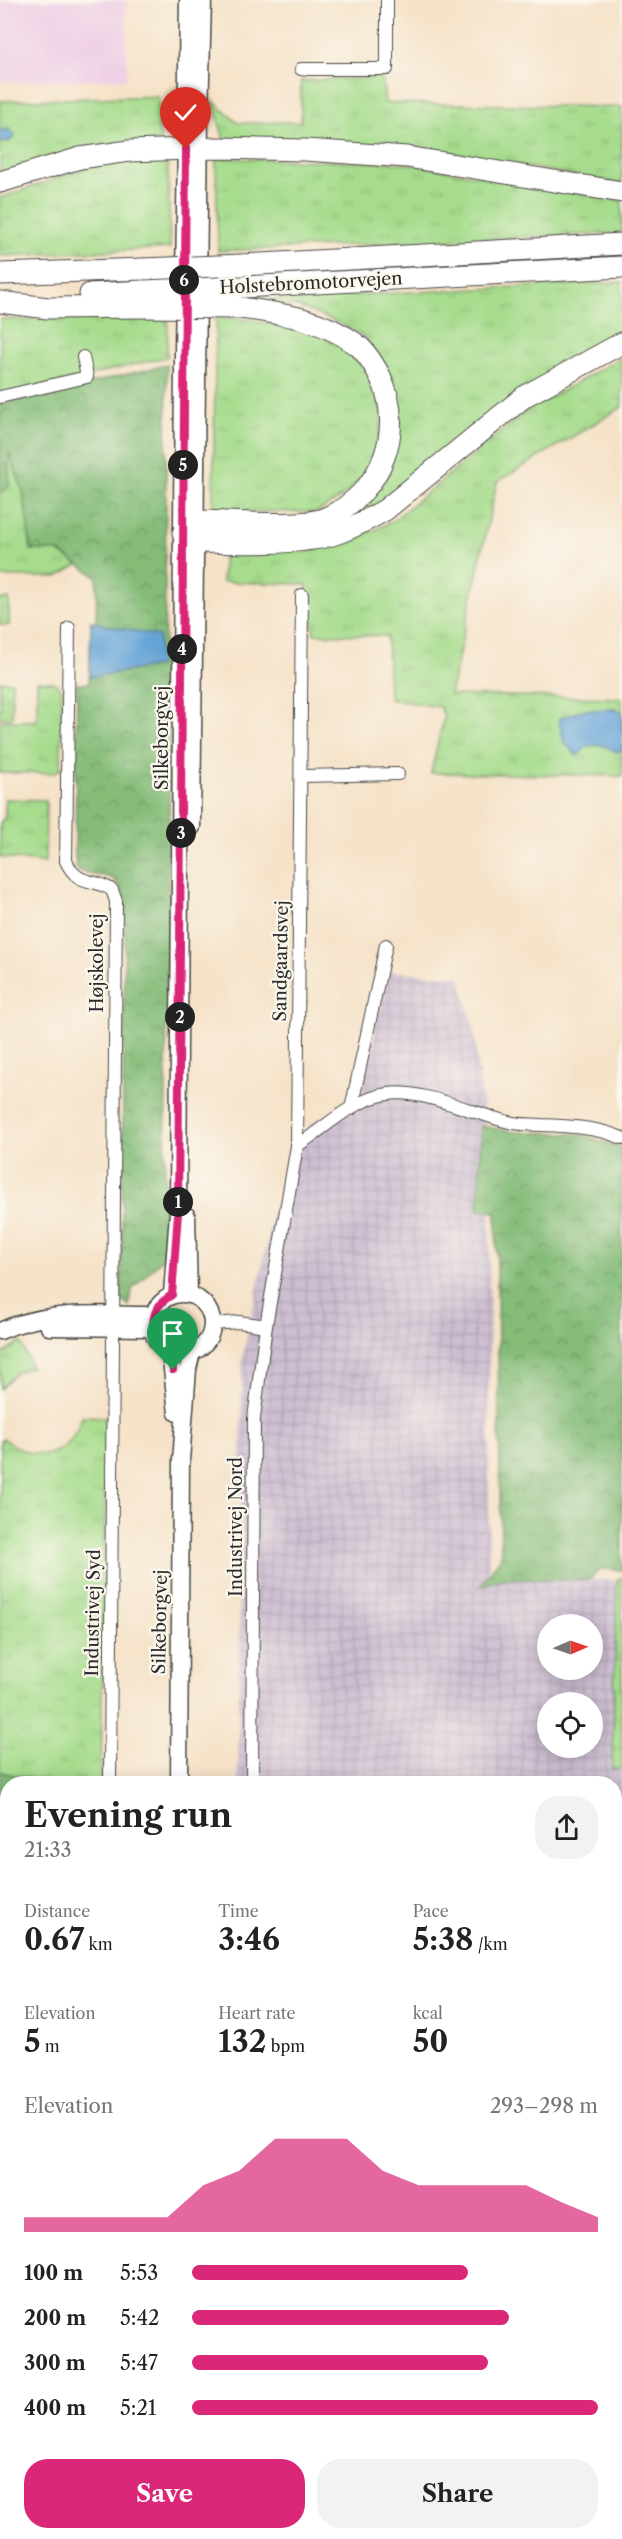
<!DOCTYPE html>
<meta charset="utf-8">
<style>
body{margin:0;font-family:"Libre Caslon Text",serif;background:#f2f2f2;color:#222;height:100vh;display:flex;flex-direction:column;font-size:22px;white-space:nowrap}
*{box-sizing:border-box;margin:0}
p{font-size:20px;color:#767676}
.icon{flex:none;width:33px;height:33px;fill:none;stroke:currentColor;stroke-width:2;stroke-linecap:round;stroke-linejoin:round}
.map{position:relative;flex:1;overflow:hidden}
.details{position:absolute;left:0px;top:1776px;width:622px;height:764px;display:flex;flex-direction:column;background:#fff;border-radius:24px 24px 0 0;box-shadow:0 3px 15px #0003}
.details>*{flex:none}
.needle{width:39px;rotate:88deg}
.controls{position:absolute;left:537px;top:1614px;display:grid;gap:12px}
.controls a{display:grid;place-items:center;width:66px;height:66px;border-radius:50%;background:#fff;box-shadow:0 3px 15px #0003;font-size:30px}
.pin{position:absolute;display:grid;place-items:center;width:51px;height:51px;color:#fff;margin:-62px -26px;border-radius:50% 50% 50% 0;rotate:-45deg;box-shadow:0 0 6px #0007}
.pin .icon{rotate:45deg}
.km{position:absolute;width:30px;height:30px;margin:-15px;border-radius:50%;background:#222;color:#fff;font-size:16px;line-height:30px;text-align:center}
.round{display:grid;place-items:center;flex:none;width:63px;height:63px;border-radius:24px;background:#f2f2f2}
.summary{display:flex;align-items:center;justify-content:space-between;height:102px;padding:0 24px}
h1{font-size:33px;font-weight:800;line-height:45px}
.metrics{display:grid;grid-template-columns:repeat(3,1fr);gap:9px;height:102px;padding:6px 24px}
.metrics div{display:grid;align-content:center}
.metrics b{font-size:30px;font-weight:800}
.metrics small{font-size:16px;font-weight:400}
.metrics p{font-size:16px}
.chart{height:168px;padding:12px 24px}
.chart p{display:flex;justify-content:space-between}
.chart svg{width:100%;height:108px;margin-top:6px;fill:#db2777;opacity:.7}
.action{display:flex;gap:12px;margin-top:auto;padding:12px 24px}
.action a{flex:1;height:69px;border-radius:24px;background:#db2777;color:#fff;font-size:24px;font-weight:800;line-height:69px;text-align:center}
.action a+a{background:#f2f2f2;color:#222}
ul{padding:0 24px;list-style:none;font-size:20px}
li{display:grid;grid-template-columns:96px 72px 1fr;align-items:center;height:45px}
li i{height:15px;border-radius:8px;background:#db2777}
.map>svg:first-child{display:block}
</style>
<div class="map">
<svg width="622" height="2539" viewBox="0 0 622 2539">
<defs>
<pattern id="industrial-grid" width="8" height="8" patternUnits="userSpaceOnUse" patternTransform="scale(1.5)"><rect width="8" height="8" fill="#cdbed2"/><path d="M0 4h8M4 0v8" fill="none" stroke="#b0a3b4"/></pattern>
<pattern id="grass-tufts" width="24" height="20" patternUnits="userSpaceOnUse" patternTransform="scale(1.5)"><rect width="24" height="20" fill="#a6dc8c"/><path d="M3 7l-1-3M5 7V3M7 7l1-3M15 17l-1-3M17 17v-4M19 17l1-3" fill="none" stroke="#8fbd79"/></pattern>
<pattern id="forest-crowns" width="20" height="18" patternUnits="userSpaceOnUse" patternTransform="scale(1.5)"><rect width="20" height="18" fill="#84bc78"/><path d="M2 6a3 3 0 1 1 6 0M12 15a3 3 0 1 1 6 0" fill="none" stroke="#6c9963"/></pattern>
<pattern id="park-crowns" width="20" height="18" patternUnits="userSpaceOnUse" patternTransform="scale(1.5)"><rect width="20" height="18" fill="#a6dc8c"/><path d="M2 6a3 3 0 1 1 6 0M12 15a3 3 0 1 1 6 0" fill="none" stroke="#8fbd79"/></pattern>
</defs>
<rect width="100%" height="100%" fill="#fbf7ec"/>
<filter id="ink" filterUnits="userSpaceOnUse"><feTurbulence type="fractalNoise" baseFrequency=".0167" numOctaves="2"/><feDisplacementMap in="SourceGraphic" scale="12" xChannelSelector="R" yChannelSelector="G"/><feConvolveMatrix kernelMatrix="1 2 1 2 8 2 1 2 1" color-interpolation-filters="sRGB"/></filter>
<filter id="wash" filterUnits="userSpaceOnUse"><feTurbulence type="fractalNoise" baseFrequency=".008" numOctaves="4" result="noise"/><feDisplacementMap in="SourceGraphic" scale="24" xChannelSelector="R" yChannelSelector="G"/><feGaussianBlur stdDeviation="1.35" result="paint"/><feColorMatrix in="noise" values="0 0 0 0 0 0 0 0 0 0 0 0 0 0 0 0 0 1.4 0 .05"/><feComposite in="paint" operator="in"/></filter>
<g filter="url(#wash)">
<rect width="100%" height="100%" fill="#f5e2c8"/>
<path fill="#efd0e6" d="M0 0H126L127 79 0 82Z"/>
<path fill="url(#industrial-grid)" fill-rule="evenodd" d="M388 971 460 977 473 1025 490 1163 489 1580H617L612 1769H622V2378H615V1784H238L242 1361 274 1209 310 1125 361 1094ZM548 1624H592V1670H548ZM548 1702H592V1748H548Z
M0 2167H7L8 2532H121V2539H0Z
M230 2532H433V2539H230Z"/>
<path fill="url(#grass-tufts)" stroke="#68845c" stroke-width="1.5" d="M382 77 385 103 622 107V184L435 150 377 145 224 140 213 101 238 123 301 122V81Z
M158 96 160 141 0 174V143L9 141 10 130H0V101Z
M152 158 168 163 170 248 0 256V198L89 167Z
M216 158 404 163 622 201V233L218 251Z
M622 282V334L378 504 341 522 400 422 395 383 364 336 332 320 299 307 251 300Z
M216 318H236L292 327 322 336 349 352 367 372 377 391 382 417 377 446 365 475 343 496 318 512 213 511Z
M0 319H168L167 357 0 396Z
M622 357V407L497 482 450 695 622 698V776L431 773 444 716 440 707 389 699 387 636 314 634 306 584 222 582 224 549 307 551 351 541 391 522 525 412Z
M8 450 23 491 31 550 57 551 78 565 57 577H0V493L9 486Z
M0 599H9V625H0Z
M0 681 12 682V718H0Z
M37 681 53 682 62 689 61 769 54 773H0V721H37Z
M5 799 46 800 45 863 0 857V823L5 817Z
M21 1342 31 1367 17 1372 0 1389V1356Z
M82 1416 106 1417 101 1783H53L0 1772V1440L4 1439C37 1464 70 1459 82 1416Z
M622 1577V1769H612L617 1580Z"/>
<path fill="url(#forest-crowns)" stroke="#587452" stroke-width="1.5" d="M167 365 164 699 170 736 164 1257 132 1289 129 1306 121 1300 125 900C115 864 100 883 77 869L75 859 77 684 89 683 91 621 96 622 97 577 58 551 31 550 23 491 9 452V486L0 493V404Z
M481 1126 515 1132 579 1134 622 1148V1570L600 1569 589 1580 502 1579 480 1586 501 1557 496 1212 478 1210Z
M0 1772 53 1783 8 1784 7 1826 0 1820Z
M7 2073V2167H0V2079Z
M615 2383H622V2539H426V2532H615Z"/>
<path fill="url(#park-crowns)" stroke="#68845c" stroke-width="1.5" d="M0 1820 8 1826V2073L0 2079Z"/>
<path fill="#65a4d7" stroke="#486881" stroke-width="1.5" d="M0 130H10L15 135 10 141 0 143Z
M91 622 159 636V666L90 677Z
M615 709 622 712V750L617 752 602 745 588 746 577 756 564 742 558 719 583 710Z"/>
</g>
<g filter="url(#ink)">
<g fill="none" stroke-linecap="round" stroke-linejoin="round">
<defs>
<path id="street" d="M301 69H387V0
M0 397 87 377 83 357
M69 628 66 861C78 887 92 877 112 890L116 901 110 1784
M302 776 398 774
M351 1109 386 945
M297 1146C325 1128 354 1098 388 1094 423 1089 474 1114 509 1122 519 1125 530 1124 541 1125 569 1126 596 1127 622 1138
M213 1324 239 1322 266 1326
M252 1784 254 1418 266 1326 297 1146 302 595
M104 2539V2532
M244 2539V2532"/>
<path id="secondary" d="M192 827 200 116 203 0
M187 1216 189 1294
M152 1324a30 30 0 1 1 60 0a30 30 0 1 1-60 0Z
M172 1295 178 1213 183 355 188 0
M49 1327 152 1328
M0 1331C48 1309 101 1315 154 1315
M170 1352 177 1413
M179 1784 181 1461 188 1369 192 1352
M177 2532V2539
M165 2539V2532"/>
<path id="highway" d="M0 182 80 158 129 151 220 148 305 150 407 157 622 192
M242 265 622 244
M0 274 143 269
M243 287 622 267
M90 294 143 291
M0 302 48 308 144 307
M240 308C282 314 321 318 356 344 366 351 374 365 380 376 406 430 382 492 328 517 303 529 227 521 197 521L183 533 197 542C232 543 304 545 335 534 353 528 369 519 385 510L525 396 622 343"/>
</defs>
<use href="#street" stroke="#494643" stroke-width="14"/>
<use href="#secondary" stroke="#494643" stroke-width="19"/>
<use href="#highway" stroke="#494643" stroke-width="23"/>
<use href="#street" stroke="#fff" stroke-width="12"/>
<use href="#secondary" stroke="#fff" stroke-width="16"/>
<use href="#highway" stroke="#fff" stroke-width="21"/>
<defs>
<path id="highway-bridge" d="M143 269 242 265
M143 291 243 287
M144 307 240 308"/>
</defs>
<use href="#highway-bridge" stroke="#494643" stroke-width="23" stroke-linecap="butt"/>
<use href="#highway-bridge" stroke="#fff" stroke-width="21"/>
</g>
</g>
<g fill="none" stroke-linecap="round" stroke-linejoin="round" filter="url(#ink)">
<defs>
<path id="route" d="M173 1370 170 1352C148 1336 147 1309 172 1295L178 1213 186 149"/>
</defs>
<use href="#route" stroke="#fff" stroke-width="12"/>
<use href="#route" stroke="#db2777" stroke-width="8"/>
</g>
<g text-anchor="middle" stroke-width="4.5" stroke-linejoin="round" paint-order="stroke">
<g font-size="18" fill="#2b2b2b" stroke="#fbf7ec">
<text transform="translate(311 283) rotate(-3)" y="6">Holstebromotorvejen</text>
<text transform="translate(162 738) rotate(-90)" y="6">Silkeborgvej</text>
<text transform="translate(281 961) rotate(-89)" y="6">Sandgaardsvej</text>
<text transform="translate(97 963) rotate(-90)" y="6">Højskolevej</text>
<text transform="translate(236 1527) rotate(-90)" y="6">Industrivej Nord</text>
<text transform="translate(93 1613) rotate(-89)" y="6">Industrivej Syd</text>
<text transform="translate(160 1622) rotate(-89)" y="6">Silkeborgvej</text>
</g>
</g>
</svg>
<div class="controls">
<a><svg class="needle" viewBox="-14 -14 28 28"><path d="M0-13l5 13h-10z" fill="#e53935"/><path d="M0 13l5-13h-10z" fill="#767676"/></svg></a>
<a><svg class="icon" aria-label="locate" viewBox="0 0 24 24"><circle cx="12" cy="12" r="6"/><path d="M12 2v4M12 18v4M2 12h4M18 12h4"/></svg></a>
</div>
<div class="pin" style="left:173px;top:1370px;background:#1e9e55"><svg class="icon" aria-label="arrive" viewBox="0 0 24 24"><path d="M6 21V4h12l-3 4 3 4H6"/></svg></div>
<div class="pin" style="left:186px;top:149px;background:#d93025"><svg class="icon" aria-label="check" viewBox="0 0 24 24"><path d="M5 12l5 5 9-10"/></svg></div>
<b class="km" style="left:178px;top:1202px">1</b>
<b class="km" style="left:180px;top:1017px">2</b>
<b class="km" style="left:181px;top:833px">3</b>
<b class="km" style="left:182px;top:649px">4</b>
<b class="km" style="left:183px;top:465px">5</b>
<b class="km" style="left:184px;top:280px">6</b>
<section class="details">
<div class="summary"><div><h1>Evening run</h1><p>21:33</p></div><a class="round"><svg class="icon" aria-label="share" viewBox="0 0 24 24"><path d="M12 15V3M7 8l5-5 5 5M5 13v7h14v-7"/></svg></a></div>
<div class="metrics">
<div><p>Distance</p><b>0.67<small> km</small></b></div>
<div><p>Time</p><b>3:46</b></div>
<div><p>Pace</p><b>5:38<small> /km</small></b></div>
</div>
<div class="metrics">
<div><p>Elevation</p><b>5<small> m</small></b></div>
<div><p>Heart rate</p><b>132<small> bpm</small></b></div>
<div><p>kcal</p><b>50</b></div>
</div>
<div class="chart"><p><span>Elevation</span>293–298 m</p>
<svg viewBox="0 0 160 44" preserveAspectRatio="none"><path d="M0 44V38L10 38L20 38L30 38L40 38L50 25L60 19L70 6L80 6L90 6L100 19L110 25L120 25L130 25L140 25L150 32L160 38V44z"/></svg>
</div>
<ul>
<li><b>100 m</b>5:53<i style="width:68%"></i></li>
<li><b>200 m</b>5:42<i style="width:78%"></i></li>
<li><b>300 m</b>5:47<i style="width:73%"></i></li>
<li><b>400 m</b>5:21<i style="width:100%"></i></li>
</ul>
<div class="action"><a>Save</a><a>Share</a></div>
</section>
</div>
